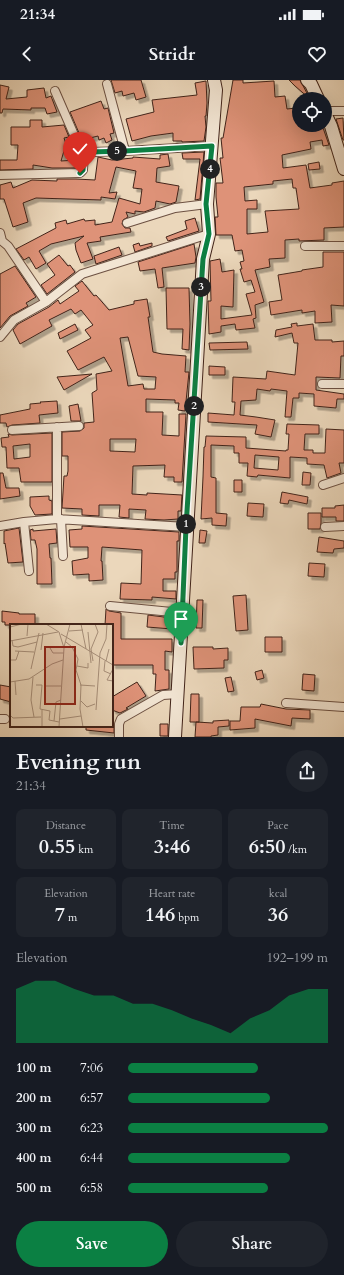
<!DOCTYPE html>
<meta charset="utf-8">
<style>
body{margin:0;font-family:Cardo,serif;background:#20242c;color:#f1f3f6;height:100vh;display:flex;flex-direction:column;font-size:15px;white-space:nowrap}
*{box-sizing:border-box;margin:0}
p{font-size:13px;color:#9ea1a6}
.icon{flex:none;width:22px;height:22px;fill:none;stroke:currentColor;stroke-width:2;stroke-linecap:round;stroke-linejoin:round}
.map{position:relative;height:657px;overflow:hidden}
.panel{display:flex;flex-direction:column;background:#171b24;flex:1}
.panel>*{flex:none}
.controls{position:absolute;left:292px;top:12px;display:grid;gap:8px}
.controls a{display:grid;place-items:center;width:40px;height:40px;border-radius:50%;background:#171b24;box-shadow:0 4px 16px #0002;font-size:20px}
.pin{position:absolute;display:grid;place-items:center;width:34px;height:34px;color:#fff;margin:-41px -17px;border-radius:50% 50% 50% 0;rotate:-45deg;box-shadow:0 0 4px #0007}
.pin .icon{rotate:45deg}
.km{position:absolute;width:20px;height:20px;margin:-10px;border-radius:50%;background:#222;color:#fff;font-size:11px;line-height:20px;text-align:center}
.round{display:grid;place-items:center;flex:none;width:42px;height:42px;border-radius:21px;background:#20242c}
.summary{display:flex;align-items:center;justify-content:space-between;height:68px;padding:0 16px}
h1{font-size:22px;font-weight:600;line-height:30px}
.figures{display:grid;grid-template-columns:repeat(3,1fr);gap:6px;height:68px;padding:4px 16px}
.figures div{display:grid;align-content:center;border-radius:8px;background:#20242c;text-align:center}
.figures b{font-size:20px;font-weight:600}
.figures small{font-size:11px;font-weight:400}
.figures p{font-size:11px}
.chart{height:112px;padding:8px 16px}
.chart p{display:flex;justify-content:space-between}
.chart svg{width:100%;height:72px;margin-top:4px;fill:#0b8043;opacity:.7}
.cta{display:flex;gap:8px;margin-top:auto;padding:8px 16px}
.cta a{flex:1;height:46px;border-radius:24px;background:#0b8043;color:#fff;font-size:16px;font-weight:600;line-height:46px;text-align:center}
.cta a+a{background:#20242c;color:#f1f3f6}
ul{padding:0 16px;list-style:none;font-size:13px}
li{display:grid;grid-template-columns:64px 48px 1fr;align-items:center;height:30px}
li i{height:10px;border-radius:5px;background:#0b8043}
.status{display:flex;justify-content:space-between;align-items:center;height:28px;padding:0 20px;background:#171b24;direction:ltr}
.status svg{height:11px;fill:currentColor}
header{display:flex;justify-content:space-between;align-items:center;height:52px;padding:0 16px;background:#171b24;font-size:18px;font-weight:600}
.map>svg:first-child{display:block}
</style>
<div class="status"><b>21:34</b><svg viewBox="0 0 49 12"><path d="M0 12V9h3v3zM5 12V6h3v6zM10 12V3h3v9zM15 12V0h3v12zM26 1h20v11H26zM47 4h2v5h-2z"/></svg></div>
<header><svg class="icon" aria-label="back" viewBox="0 0 24 24"><path d="M15 5l-7 7 7 7"/></svg>Stridr<svg class="icon" aria-label="heart" viewBox="0 0 24 24"><path d="M12 20l-8-8c-3-5 5-10 8-4 3-6 11-1 8 4z"/></svg></header>
<div class="map">
<svg width="344" height="657" viewBox="0 0 344 657">
<defs>
<filter id="shadow"><feDropShadow dx="3.5" dy="3.5" stdDeviation="0" flood-color="#0004"/></filter>
</defs>
<rect width="100%" height="100%" fill="#ebd7bb"/>
<filter id="stains"><feTurbulence type="fractalNoise" baseFrequency=".005" numOctaves="4"/><feColorMatrix values="0 0 0 0 .2 0 0 0 0 .09 0 0 0 0 .02 0 0 0 .5 -.17"/></filter>
<radialGradient id="worn" r=".72"><stop offset=".6" stop-color="#630" stop-opacity="0"/><stop offset="1" stop-color="#630" stop-opacity=".3"/></radialGradient>
<path fill="#de9278" stroke="#412319" fill-rule="evenodd" filter="url(#shadow)" d="M111 0H141L146 17 136 20 134 13 123 16 122 11 115 13Z
M233 0H243V3L274 1 275 17 285 16 287 29 296 28 298 39H299V45H322L329 65 323 66 322 60 310 62 311 69 282 75 283 88 306 85 310 108 332 105V103L344 101V147L324 148V160L299 161V159L285 160V178L269 179 270 187 255 190 264 222 255 225 256 238 253 239 255 248 236 250 235 244 221 246V252L209 254 208 221H211L210 181 220 179 222 192 234 190 233 227 221 226V239L252 235 246 214 255 212 251 200 244 202 240 189H242L240 182 244 181 242 170 235 171 232 155H216L215 137H218L216 117V103H223L220 78H223L221 58H223ZM292 99 293 108H296L299 129 265 131 268 152 247 154V129H257V120L245 121 244 107 273 104V101Z
M289 0H300L310 19 295 6Z
M206 1 207 23 206 36H205L206 47 204 61 182 62V61H173V53L151 56 132 61 126 39 154 32 152 20 197 15 195 3Z
M0 5 9 7 6 19 27 17V10L44 8 46 18 51 16 57 32 47 34 45 28H31V30L3 29 2 33H0Z
M101 21 104 29 108 28 114 53 110 54 112 60 106 63 104 58 99 60 98 56 82 60 70 32Z
M343 38 344 60H343L336 39Z
M30 40H42V47L64 45 69 57 64 58 66 64 61 81 76 80V88H52L33 85V89L0 90V80H17L18 65H11V47H30Z
M204 72 200 119 195 120 200 79H183L182 73Z
M168 74 170 86 157 88 156 102 179 106 176 122 170 124 156 121 155 128 144 132 135 131V134L126 132 128 137 123 140 122 144 125 148H130L131 152 100 157 101 161 87 163 93 179 81 183 76 170 75 163 84 156 51 164 39 171 46 183 36 189 29 177 24 180 16 169 56 148 55 143 66 140 67 144 84 139 85 141 95 140V145L112 142 119 118 140 124 142 109 133 108 136 91 116 87 109 113 117 112 115 119 101 117V120L36 118 23 123 28 142 13 147 4 119H0V105L11 102 13 108 32 100 57 101V99H76L95 100 98 77 112 80 133 78V77L160 79V75Z
M319 82 320 89 309 90 308 84Z
M195 138 199 151 168 161 166 157 187 149 185 141Z
M139 163 140 166 152 163V166L135 172 133 165Z
M194 164 196 177 195 183 162 188 164 207 158 208 155 189 140 191 138 182Z
M119 167 122 175 96 184 94 176Z
M323 172H344V226L331 225 332 242 315 243V231L302 233V230L271 235 269 222 282 220 278 195 302 191V190L323 187Z
M59 175 68 186 70 185 75 192 47 214 41 205 55 195 47 184Z
M15 186 36 217 26 223 28 226 10 236 0 248V194Z
M82 201 94 216 96 215 109 230 134 224V221L147 219 150 237H148L153 272 162 274 186 276 185 292H189L185 331 178 330 179 323H175V320L146 319V332H163L162 355 179 356V334H186L182 402H174V397H164L165 385 133 386 132 414 147 415V413L182 415 181 431H178V439L164 440 145 439 146 430 129 429V438L119 437 120 425H99V436L82 435V429L62 428 64 396H67L68 391V376H62V352L80 351 84 348V343L94 342 92 313 97 310 96 294 112 291 104 277 78 290 67 271 91 258 85 250 93 245 81 230 75 234 71 229 49 240 52 246 20 264 13 250 18 244 49 227 58 220 60 224 79 211 75 206ZM128 257 138 296 156 297 155 309H144L143 304 128 306 120 258ZM110 359H136L135 372 110 371Z
M166 208H189L190 244 189 270 182 269 183 249H167Z
M297 243V246L313 244 315 260H332V262L344 261V276H341L340 298 316 297V310L344 314V319H337L336 328 314 326V314L299 313V318H293L291 337H285L287 311 271 309 270 311 257 309 256 320 241 321 240 335 256 337 275 340 271 357 255 354 257 345 208 342V333L234 335 235 322H232L233 297 266 299 267 291 295 295 298 263H294L292 253 275 257 276 250 292 247 291 244Z
M75 244 78 250 60 259 58 253Z
M247 262 248 269 210 270 209 263Z
M209 286 225 287V295H209Z
M92 294 64 310 57 297Z
M57 321 58 333 39 335 40 343 12 345 7 347 6 343H0V335L30 329V324L41 323 40 322Z
M78 324 81 341H71L69 326Z
M287 344 319 345V354H305L304 370H313V373H325L326 349 344 350V383H339L341 393 327 398 324 385 307 384V378L290 377V398L258 395 257 397 247 396 248 383H239V373H234V366L211 365V397L216 398V433L227 434 226 446 212 445V438L201 439 203 397 204 367H205L206 356 246 357V368L286 371V370H288L289 354H286ZM255 375 279 377 278 390 254 388Z
M52 353V402H21L19 388H7L6 367H2L1 358 9 357 8 354 12 355ZM30 364V377L14 379 13 366Z
M303 392 311 393 310 405H302Z
M0 393H3L6 408H19L20 416 0 419Z
M234 400H242V412H234Z
M282 412 308 417 307 424 289 420 288 424 280 423Z
M49 416V420L52 421V434L35 435 30 426V417Z
M248 423 264 424 263 437 247 436Z
M344 425V441H336V437H322V428H335V426Z
M308 433H321V443L320 449H308Z
M82 446 179 452V461H177V492H175V499H163V511H176V519L152 517V520L120 519 121 503 141 504 142 470 102 467 101 481H102L103 500 89 501V494L73 495 72 481 88 478V467H70L69 450 82 449Z
M19 448 23 482 8 483 5 463 4 464V451Z
M33 449V451L56 449 57 463 49 464 50 478H51L52 504H37V469L35 460H31L30 450Z
M200 450 207 451 205 463H199Z
M319 457 344 461V468L334 469 333 473 317 472Z
M309 483 325 484 324 497 308 496Z
M246 515 248 550 236 551 233 516Z
M197 520H203L202 548H196Z
M106 529 109 531 121 533V559H172V572L165 571V590H169V609L155 611 156 594H153V585H112V545H105Z
M2 531 19 533V534H35V545H5V542H2Z
M148 535 172 538V549L147 547Z
M265 557H282V572H265Z
M193 567H213V569L228 568V580H224V588L194 589Z
M262 590 264 598 257 600 255 592Z
M303 594 315 595 314 611 302 610Z
M231 597 234 611 228 612 225 598Z
M137 602 146 616 126 628 128 629 120 633 112 630V617Z
M0 605 11 607V622L0 619Z
M191 614H199V642H190Z
M261 624 286 629 310 630V639L292 638 291 646 255 639V648L230 650V641H240L241 627H260Z
M229 640V646L218 647V655L211 656V657H195L196 642 213 643V641Z
M160 644H168V656H160Z
M86 646H114V653L86 650Z"/>
<g fill="none" stroke-linecap="round" stroke-linejoin="round">
<defs>
<path id="street" d="M107 4 125 71
M55 11 78 64 84 69 91 72 125 71 212 66
M325 31H344
M0 95 80 93 83 90 84 69
M127 143 175 128 207 124
M0 153 2 161 8 166 46 222
M305 166H344
M0 257 14 240 46 222 82 194 209 154
M322 304H344
M57 347V439
M12 350 79 346
M323 405 344 398
M61 439 63 476
M24 442 29 491
M0 446 24 442 57 439 186 447
M325 447 344 446
M110 526 182 533
M286 623 344 627
M0 639H5
M119 657V644L121 639 163 615 178 614"/>
<path id="secondary" d="M307 0 311 4 318 19
M325 33 331 46 344 89
M175 657 203 179 209 154 207 124 216 10 214 0"/>
</defs>
<use href="#street" stroke="#6c5042" stroke-width="10"/>
<use href="#secondary" stroke="#412319" stroke-width="14"/>
<use href="#street" stroke="#f2e5d3" stroke-width="8"/>
<use href="#secondary" stroke="#f2e5d3" stroke-width="12"/>
</g>
<g fill="none" stroke-linecap="round" stroke-linejoin="round">
<defs>
<path id="route" d="M80 93 83 90 84 69 91 72 125 71 212 66 206 124 209 154 203 179 186 447 181 563"/>
</defs>
<use href="#route" stroke="#fff" stroke-width="8"/>
<use href="#route" stroke="#0b8043" stroke-width="5"/>
</g>
<g transform="translate(10 544)">
<rect width="103" height="103" fill="#ebd7bb"/>
<path fill="none" stroke="#a78f7a" stroke-width="1" d="M36 0 49 8 54 24 49 103M71 0 76 25M0 3 12 0M59 7 73 6M78 8 81 39M51 10 103 41M17 12 18 0M2 16 3 22 8 23 27 18M0 17 48 8M56 18 62 23 68 35 66 46 71 61 70 85 73 103M54 23 60 0M40 24 43 29H54M31 26 33 9M5 27 24 28M0 36H6L9 27M83 37 81 25 88 8 85 0M95 37 94 47 101 50M96 37 99 25M67 42 78 44V39M21 45 29 9M103 45 97 56 103 57M23 53 21 76 24 93M5 57 6 71M0 58 19 55 42 40 53 36M26 61H32L30 85 40 87 39 96 49 98M70 61 85 62M34 62H51M71 77 77 83 85 80M86 86 90 29 96 15 97 0M0 91 3 94 31 93M50 95 71 92M44 97 46 78 51 76M32 103V86"/>
<path fill="#8f2418" fill-opacity="0.15" stroke="#8f2418" stroke-width="2" d="M35 23H65V80H35Z"/>
<rect width="103" height="103" fill="none" stroke="#412319" stroke-width="2"/>
</g>
<rect width="100%" height="100%" filter="url(#stains)"/>
<rect width="100%" height="100%" fill="url(#worn)"/>
</svg>
<div class="controls">
<a><svg class="icon" aria-label="locate" viewBox="0 0 24 24"><circle cx="12" cy="12" r="6"/><path d="M12 2v4M12 18v4M2 12h4M18 12h4"/></svg></a>
</div>
<div class="pin" style="left:181px;top:563px;background:#1e9e55"><svg class="icon" aria-label="arrive" viewBox="0 0 24 24"><path d="M6 21V4h12l-3 4 3 4H6"/></svg></div>
<div class="pin" style="left:80px;top:93px;background:#d93025"><svg class="icon" aria-label="check" viewBox="0 0 24 24"><path d="M5 12l5 5 9-10"/></svg></div>
<b class="km" style="left:186px;top:444px">1</b>
<b class="km" style="left:194px;top:326px">2</b>
<b class="km" style="left:201px;top:207px">3</b>
<b class="km" style="left:210px;top:89px">4</b>
<b class="km" style="left:117px;top:71px">5</b>
</div>
<section class="panel">
<div class="summary"><div><h1>Evening run</h1><p>21:34</p></div><a class="round"><svg class="icon" aria-label="share" viewBox="0 0 24 24"><path d="M12 15V3M7 8l5-5 5 5M5 13v7h14v-7"/></svg></a></div>
<div class="figures">
<div><p>Distance</p><b>0.55<small> km</small></b></div>
<div><p>Time</p><b>3:46</b></div>
<div><p>Pace</p><b>6:50<small> /km</small></b></div>
</div>
<div class="figures">
<div><p>Elevation</p><b>7<small> m</small></b></div>
<div><p>Heart rate</p><b>146<small> bpm</small></b></div>
<div><p>kcal</p><b>36</b></div>
</div>
<div class="chart"><p><span>Elevation</span>192–199 m</p>
<svg viewBox="0 0 160 44" preserveAspectRatio="none"><path d="M0 44V11L10 6L20 6L30 11L40 15L50 15L60 20L70 20L80 24L90 29L100 33L110 38L120 29L130 24L140 15L150 11L160 11V44z"/></svg>
</div>
<ul>
<li><b>100 m</b>7:06<i style="width:65%"></i></li>
<li><b>200 m</b>6:57<i style="width:71%"></i></li>
<li><b>300 m</b>6:23<i style="width:100%"></i></li>
<li><b>400 m</b>6:44<i style="width:81%"></i></li>
<li><b>500 m</b>6:58<i style="width:70%"></i></li>
</ul>
<div class="cta"><a>Save</a><a>Share</a></div>
</section>
